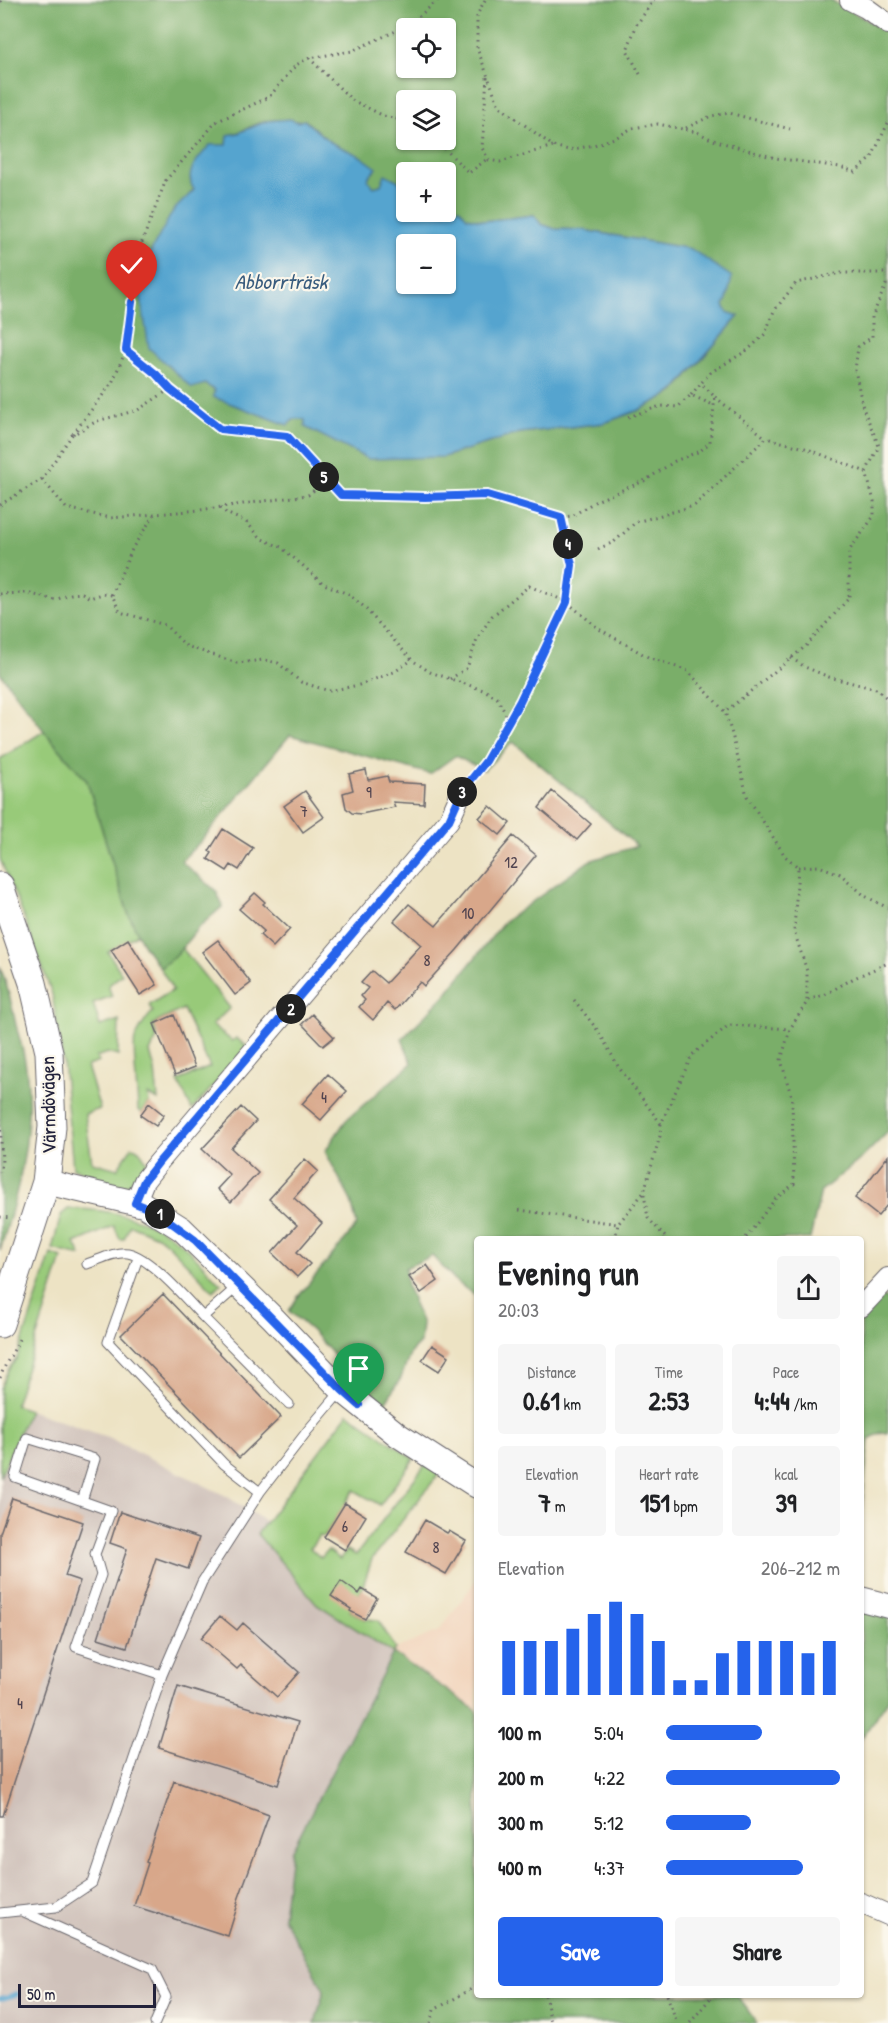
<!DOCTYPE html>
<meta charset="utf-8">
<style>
body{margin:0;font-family:"Patrick Hand",sans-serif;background:#f6f6f6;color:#202124;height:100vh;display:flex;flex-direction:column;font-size:22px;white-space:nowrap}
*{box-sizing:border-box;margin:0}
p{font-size:20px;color:#757577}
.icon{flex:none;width:33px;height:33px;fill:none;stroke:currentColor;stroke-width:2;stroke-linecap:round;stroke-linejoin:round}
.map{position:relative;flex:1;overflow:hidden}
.details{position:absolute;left:474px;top:1236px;width:390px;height:762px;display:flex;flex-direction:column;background:#fff;border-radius:6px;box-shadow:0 2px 4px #0004}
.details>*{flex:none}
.buttons{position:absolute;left:396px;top:18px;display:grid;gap:12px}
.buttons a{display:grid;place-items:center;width:60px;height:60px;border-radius:6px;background:#fff;box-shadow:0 2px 4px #0004;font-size:30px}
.scale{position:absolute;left:18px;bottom:15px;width:138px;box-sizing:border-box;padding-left:6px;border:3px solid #22223b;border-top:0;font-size:16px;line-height:21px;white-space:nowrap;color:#22223b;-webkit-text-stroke:4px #fbf7ec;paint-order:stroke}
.pin{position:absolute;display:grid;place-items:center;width:51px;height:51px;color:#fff;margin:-62px -26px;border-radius:50% 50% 50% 0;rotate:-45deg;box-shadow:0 0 6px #0007}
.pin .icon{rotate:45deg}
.km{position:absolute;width:30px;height:30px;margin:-15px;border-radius:50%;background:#222;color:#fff;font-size:16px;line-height:30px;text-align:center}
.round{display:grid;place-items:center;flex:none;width:63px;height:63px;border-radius:6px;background:#f6f6f6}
.headline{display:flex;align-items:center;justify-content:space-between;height:102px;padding:0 24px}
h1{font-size:33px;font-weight:700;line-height:45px}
.stats{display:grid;grid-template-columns:repeat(3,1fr);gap:9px;height:102px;padding:6px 24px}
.stats div{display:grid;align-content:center;border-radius:6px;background:#f6f6f6;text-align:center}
.stats b{font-size:26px;font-weight:700}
.stats small{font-size:16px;font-weight:400}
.stats p{font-size:16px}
.chart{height:168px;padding:12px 24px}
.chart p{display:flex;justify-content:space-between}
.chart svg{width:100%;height:108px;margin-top:6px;stroke:#2563eb;stroke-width:6}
.cta{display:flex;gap:12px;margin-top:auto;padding:12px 24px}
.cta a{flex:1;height:69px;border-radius:6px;background:#2563eb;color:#fff;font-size:24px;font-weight:700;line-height:69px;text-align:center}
.cta a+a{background:#f6f6f6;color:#202124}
ul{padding:0 24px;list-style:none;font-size:20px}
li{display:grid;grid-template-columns:96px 72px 1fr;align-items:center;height:45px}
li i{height:15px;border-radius:8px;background:#2563eb}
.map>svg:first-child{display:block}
</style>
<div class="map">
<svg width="888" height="2023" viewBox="0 0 888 2023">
<rect width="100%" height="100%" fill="#fbf7ec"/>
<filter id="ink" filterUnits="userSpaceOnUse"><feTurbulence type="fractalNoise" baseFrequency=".0167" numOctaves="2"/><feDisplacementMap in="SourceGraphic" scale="12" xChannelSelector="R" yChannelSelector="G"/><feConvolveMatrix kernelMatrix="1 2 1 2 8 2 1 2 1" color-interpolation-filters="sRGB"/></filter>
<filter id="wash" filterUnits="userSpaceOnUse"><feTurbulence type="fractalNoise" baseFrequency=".008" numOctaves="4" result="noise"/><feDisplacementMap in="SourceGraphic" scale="24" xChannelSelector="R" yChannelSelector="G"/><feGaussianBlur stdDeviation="1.35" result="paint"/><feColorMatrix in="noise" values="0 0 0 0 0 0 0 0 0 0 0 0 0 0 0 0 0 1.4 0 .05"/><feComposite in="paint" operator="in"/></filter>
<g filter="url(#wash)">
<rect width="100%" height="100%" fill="#ede3c4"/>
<path fill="#f2d5bd" d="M477 1579V1711L393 1653 396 1649 439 1631Z"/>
<path fill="#cfc1ba" d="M29 1410 107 1437 226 1496 266 1522 257 1534 317 1604 393 1653 291 1852 283 1917 324 1990 315 2023H0V1477Z"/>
<path fill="#98ca79" stroke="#5d765a" stroke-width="1.5" d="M44 731 87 781 128 913 138 934 108 952 122 974 108 986 112 996 93 1003 100 1026 119 1020 118 1056 107 1053 96 1057 99 1062 87 1066 100 1109 85 1114 92 1162 117 1169 132 1147C140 1148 143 1155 147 1162L129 1185H117L73 1168 63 1062 52 994 22 912 0 859V759Z
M182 948 230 1008 212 1025 232 1041 236 1038 248 1047 192 1110 178 1081 210 1067 183 1009 153 1024 157 1038 150 1052 155 1070 158 1100 148 1095 149 1103 142 1113 138 1110C138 1097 132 1048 135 1039 138 1032 147 1016 153 1012L149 1005 173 990 160 968Z
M68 1209C105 1208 148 1217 178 1241 194 1253 207 1270 221 1284L213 1291 167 1243 157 1236 130 1225 124 1239H120L114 1226 75 1243 81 1256 52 1249 61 1215Z
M51 1254 62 1258 15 1405 29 1410 0 1477V1389L8 1370 17 1358Z
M348 1413 414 1459 380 1505 354 1490 324 1537 319 1536 310 1548 321 1558 328 1550 340 1559 347 1550 356 1555 425 1465 439 1474 372 1559 362 1589 350 1611 365 1619 378 1620 396 1649 393 1653 317 1604 257 1534Z"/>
<path fill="#7aae69" stroke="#4e6852" stroke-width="1.5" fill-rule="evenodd" d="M0 0H831L888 32V1132L862 1158 821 1191 810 1239H477V1297L458 1283 432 1256 405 1268 407 1286 422 1324 420 1343 411 1352 401 1378 385 1403 351 1374 312 1331 289 1311 297 1298 357 1225 351 1201 325 1151 346 1120 412 1063 402 1039 445 995 504 922 589 861 637 846 513 742 484 770 455 756 430 774 290 735 201 841 181 861 216 891 223 906 198 928 177 954 160 968 144 946 128 913 87 781 44 731 0 673ZM406 28H446V68H406ZM406 100H446V140H406ZM305 120 330 142 360 156 374 172 369 176 368 180 374 187 381 185 385 180H397L406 190V172H446V208L456 209 459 208 467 217 484 221 534 215 541 224 555 229 583 230 691 249 727 299 724 305 727 312 739 316 674 392 639 410 604 423 520 433 443 457 298 417 293 419 213 397 215 390 205 384 138 279 152 280 188 197 228 145 229 135C242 133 253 124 265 121 278 118 292 124 305 120Z
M0 967C8 986 12 1005 16 1025 19 1037 23 1049 25 1061 36 1126 19 1190 0 1251Z
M884 1297 888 1300V1433L882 1432 869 1439 861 1513V1320Z
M861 1608 888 1615V1700L861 1739Z
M393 1653 477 1711V1995H737L757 2023H315L324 1990 283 1917 291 1852Z"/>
<path fill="#55a4cf" stroke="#3c6385" stroke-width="1.5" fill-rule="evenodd" d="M290 119 297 122 304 120 330 142 360 156 377 168 369 176 368 180 374 187 381 185 385 174 397 180 406 190V212H446V208L455 209 459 208 467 217 484 221 534 215 541 224 555 229 583 230 691 249 732 277 727 299 724 305 727 312 739 316 673 392 639 410 604 423 520 433 443 457 368 459 305 427V420C297 417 294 418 288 425L213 397 215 390 205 384 192 388 149 348 138 279 152 280 156 272 149 266 151 251 173 211 194 190C183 172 198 159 210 145H227L228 135 238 133 267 121ZM406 244H446V284H406Z"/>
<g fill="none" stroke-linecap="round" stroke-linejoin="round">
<path stroke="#55a4cf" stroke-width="5" d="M0 1999 17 1994"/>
</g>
<g id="blocks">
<path fill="#d8a78a" d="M366 770 368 780 387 776 389 782 425 784 424 804 393 802 395 807 361 814 352 813 346 808 343 793 353 790 349 774Z
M305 791 324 817 303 832 284 806Z
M552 791 591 824 577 840 539 808Z
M490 806 510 823 500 835 479 818Z
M223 829 253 848 239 870 231 865 227 871 208 859 212 853 209 851Z
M513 836 536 855 457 950 424 986 420 982 395 1010 387 1003 373 1020 359 1007 365 1000 361 996 368 988 361 983 372 971 386 983 421 945 394 921 409 904 436 926Z
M255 893 265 902 263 904 290 929 273 947 260 935 264 931 239 909Z
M128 939 157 985 140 995 111 950Z
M218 940 251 983 235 995 202 952Z
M312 1014 334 1037 323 1046 302 1024Z
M174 1015 195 1067 175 1075 154 1024Z
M328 1074 347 1091 321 1120 302 1104Z
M149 1103 164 1115 156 1126 140 1115Z
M241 1107 256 1121 231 1148 258 1173 231 1202 217 1189 230 1175 202 1149Z
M888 1156V1204L878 1216 855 1198Z
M305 1159 318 1171 294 1198 322 1223 297 1252 310 1264 297 1277 272 1253 297 1225 269 1199Z
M427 1265 438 1281 421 1293 409 1277Z
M163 1294 281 1417 239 1458 121 1335Z
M432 1345 449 1356 439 1371 422 1360Z
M12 1498 83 1522 65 1576 80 1581 3 1816H0V1533Z
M345 1503 366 1516 345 1550 324 1537Z
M120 1512 199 1538 188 1569 156 1558 127 1647 98 1638 127 1549 110 1543Z
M425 1520 447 1533 449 1531 466 1541 446 1574 406 1552Z
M341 1581 359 1594 362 1589 377 1598 365 1619 350 1611 351 1609 331 1596Z
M220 1616 237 1630 243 1623 299 1672 277 1697 241 1665 237 1669 201 1638Z
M178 1686 298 1722 278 1785 159 1748Z
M174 1781 269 1815 237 1903 238 1904 228 1936 134 1906 148 1863 146 1862Z"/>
</g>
</g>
<g filter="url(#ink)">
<use href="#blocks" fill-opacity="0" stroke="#69666b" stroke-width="1.5"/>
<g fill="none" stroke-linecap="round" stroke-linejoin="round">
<defs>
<path id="service" d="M138 1258 108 1342 224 1464 260 1492
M87 1264C99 1260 115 1251 128 1253 150 1257 188 1301 203 1317L238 1286
M203 1317 289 1404
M82 1501 95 1459 27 1438 15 1477 111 1511 95 1554 101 1575 76 1647 162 1675
M24 1912 152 1969 166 1997 155 2023
M0 1913 56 1907 92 1883 162 1675 202 1582 260 1492 308 1430 342 1390"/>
<path id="minor" d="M850 0 866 8 888 24
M135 1203 144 1181 158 1163 449 820 462 791
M861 1307 888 1278
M861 1903 888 1915"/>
<path id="tertiary" d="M46 1182 144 1205 182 1229 273 1318 342 1390 398 1435 477 1486
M861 1599 888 1606"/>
<path id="secondary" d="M0 886 33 983 49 1052 52 1127 46 1182 0 1324"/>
</defs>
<use href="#service" stroke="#69666b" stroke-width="11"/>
<use href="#minor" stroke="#69666b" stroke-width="22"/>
<use href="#tertiary" stroke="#69666b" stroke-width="26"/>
<use href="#secondary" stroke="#69666b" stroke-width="29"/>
<path stroke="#69666b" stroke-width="3" stroke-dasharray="1.5 4.5" stroke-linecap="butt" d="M438 0 409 25 352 51 309 58 296 65 269 97 216 122 166 180 137 255 126 350 156 374 170 389 220 429 287 436 341 495 425 497 487 495 562 517 572 565 567 602 521 701 486 761 472 778
M485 0 477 15V48L499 106 553 146 569 150 594 145 617 137 632 128 658 124 697 132 713 140 775 158 840 167 855 172 871 159 888 123
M0 2 1 0
M309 58 352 100 384 116 406 121
M640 74 627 50 637 24 654 0
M487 77 482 148 489 160 500 162 553 146
M686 128 711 116 729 113 790 129
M436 140 469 173 487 159
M691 395 701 383
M715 397 766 438
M628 417 661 406 678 407 691 395 713 405
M73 434 112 383 126 350
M866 472 879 446 863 408 855 370 858 347 872 337V317L888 280
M42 479 66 508 111 518 200 510 308 495 327 480
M0 505 42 479 72 435 97 421 138 410 170 389
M221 507 226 513 246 522 262 539 281 547 324 584 348 594 363 606 412 660 430 672 486 691 497 698 509 720
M562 517 572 516 596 501 646 480 675 461 700 451 710 442 715 397 701 383 711 372 748 350 765 334 774 311 796 283 840 273H888
M598 549 614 542 636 522 694 506 766 438 805 448 866 472 874 501V516L849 551V598L806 646 725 712
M0 594 27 593 55 600 71 594 82 593 90 598 102 594 112 595 120 612 165 625 186 646 237 663 264 660 278 663 301 682 329 691 359 685 394 672 412 660
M112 595 133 547 154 515
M791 658 805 667 829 677 876 689 888 699
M450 679 467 668 477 639 492 616 529 586 567 602 599 629 648 657 688 671 725 712 732 734 747 796 785 856 798 867 794 931 807 971V1002L790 1029 781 1060 792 1099 794 1184 775 1199 745 1239
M798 867 819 866 840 874 865 896 888 908
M574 1000 599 1032 618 1066 661 1124
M808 1000 826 994 854 978 888 963
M0 1118 2 1163 0 1172
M644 1194 648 1218 667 1239
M519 1210 618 1224 644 1192 660 1136 661 1124 692 1055 729 1025 790 1029
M0 1217 10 1218
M615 1239 618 1224
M0 1378C5 1363 14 1352 20 1337
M545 1995 551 2023
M667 1995 677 2023
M430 2023 434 2010 477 1986
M690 2023 713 1995"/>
<use href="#service" stroke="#fff" stroke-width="9"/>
<use href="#minor" stroke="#fff" stroke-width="20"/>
<use href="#tertiary" stroke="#fff" stroke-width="24"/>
<use href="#secondary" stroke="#fff" stroke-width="27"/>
</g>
</g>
<g fill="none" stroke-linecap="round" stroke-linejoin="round" filter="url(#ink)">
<defs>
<path id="route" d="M132 302 126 350 156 374 170 389 220 429 287 436 341 495 425 497 487 495 561 517 572 565 567 602 520 701 486 761 462 791 449 820 158 1163 144 1181 135 1203 157 1212 195 1240 342 1390 359 1405"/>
</defs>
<use href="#route" stroke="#fff" stroke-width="12"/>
<use href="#route" stroke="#2563eb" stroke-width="8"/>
</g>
<g text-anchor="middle" stroke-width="4.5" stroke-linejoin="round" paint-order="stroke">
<g font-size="16" fill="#50434f">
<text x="369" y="798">9</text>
<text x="304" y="817">7</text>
<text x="511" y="868">12</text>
<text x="468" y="919">10</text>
<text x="427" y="966">8</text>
<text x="324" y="1103">4</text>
<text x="345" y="1532">6</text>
<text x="436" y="1553">8</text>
<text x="20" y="1709">4</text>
</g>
<g font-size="20" fill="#22223b" stroke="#fbf7ec">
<text transform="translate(48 1105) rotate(-91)" y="7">Värmdövägen</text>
</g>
<g font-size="21" font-style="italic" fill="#395c7e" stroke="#fbf7ec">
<text x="281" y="289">Abborrträsk</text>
</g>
</g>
</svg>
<div class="buttons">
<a><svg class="icon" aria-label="locate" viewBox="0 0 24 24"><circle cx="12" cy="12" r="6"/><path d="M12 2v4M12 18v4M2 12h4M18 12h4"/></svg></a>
<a><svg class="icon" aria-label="layers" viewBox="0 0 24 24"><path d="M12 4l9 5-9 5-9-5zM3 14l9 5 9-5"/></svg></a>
<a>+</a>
<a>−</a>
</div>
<div class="scale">50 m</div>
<div class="pin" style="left:359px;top:1405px;background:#1e9e55"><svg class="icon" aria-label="arrive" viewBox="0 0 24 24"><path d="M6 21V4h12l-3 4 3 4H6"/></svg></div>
<div class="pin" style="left:132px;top:302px;background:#d93025"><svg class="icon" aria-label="check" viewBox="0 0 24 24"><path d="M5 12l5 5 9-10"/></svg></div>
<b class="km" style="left:160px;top:1214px">1</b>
<b class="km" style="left:291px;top:1009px">2</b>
<b class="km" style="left:462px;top:792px">3</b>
<b class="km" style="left:568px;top:544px">4</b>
<b class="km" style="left:324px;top:477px">5</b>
<section class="details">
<div class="headline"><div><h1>Evening run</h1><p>20:03</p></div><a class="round"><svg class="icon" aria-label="share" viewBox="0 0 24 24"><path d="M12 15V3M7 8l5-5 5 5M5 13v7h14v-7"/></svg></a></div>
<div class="stats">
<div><p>Distance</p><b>0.61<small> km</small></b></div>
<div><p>Time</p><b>2:53</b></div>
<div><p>Pace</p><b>4:44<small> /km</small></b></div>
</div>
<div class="stats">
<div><p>Elevation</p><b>7<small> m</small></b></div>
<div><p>Heart rate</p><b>151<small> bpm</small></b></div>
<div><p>kcal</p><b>39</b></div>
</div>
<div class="chart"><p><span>Elevation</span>206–212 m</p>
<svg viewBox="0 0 160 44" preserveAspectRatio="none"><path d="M5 44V22M15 44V22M25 44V22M35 44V17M45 44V11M55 44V6M65 44V11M75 44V22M85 44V38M95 44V38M105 44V27M115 44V22M125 44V22M135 44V22M145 44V27M155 44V22"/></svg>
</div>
<ul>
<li><b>100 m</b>5:04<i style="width:55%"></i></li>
<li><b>200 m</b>4:22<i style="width:100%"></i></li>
<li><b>300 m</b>5:12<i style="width:49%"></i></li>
<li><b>400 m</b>4:37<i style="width:79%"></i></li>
</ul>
<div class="cta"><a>Save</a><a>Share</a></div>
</section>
</div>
